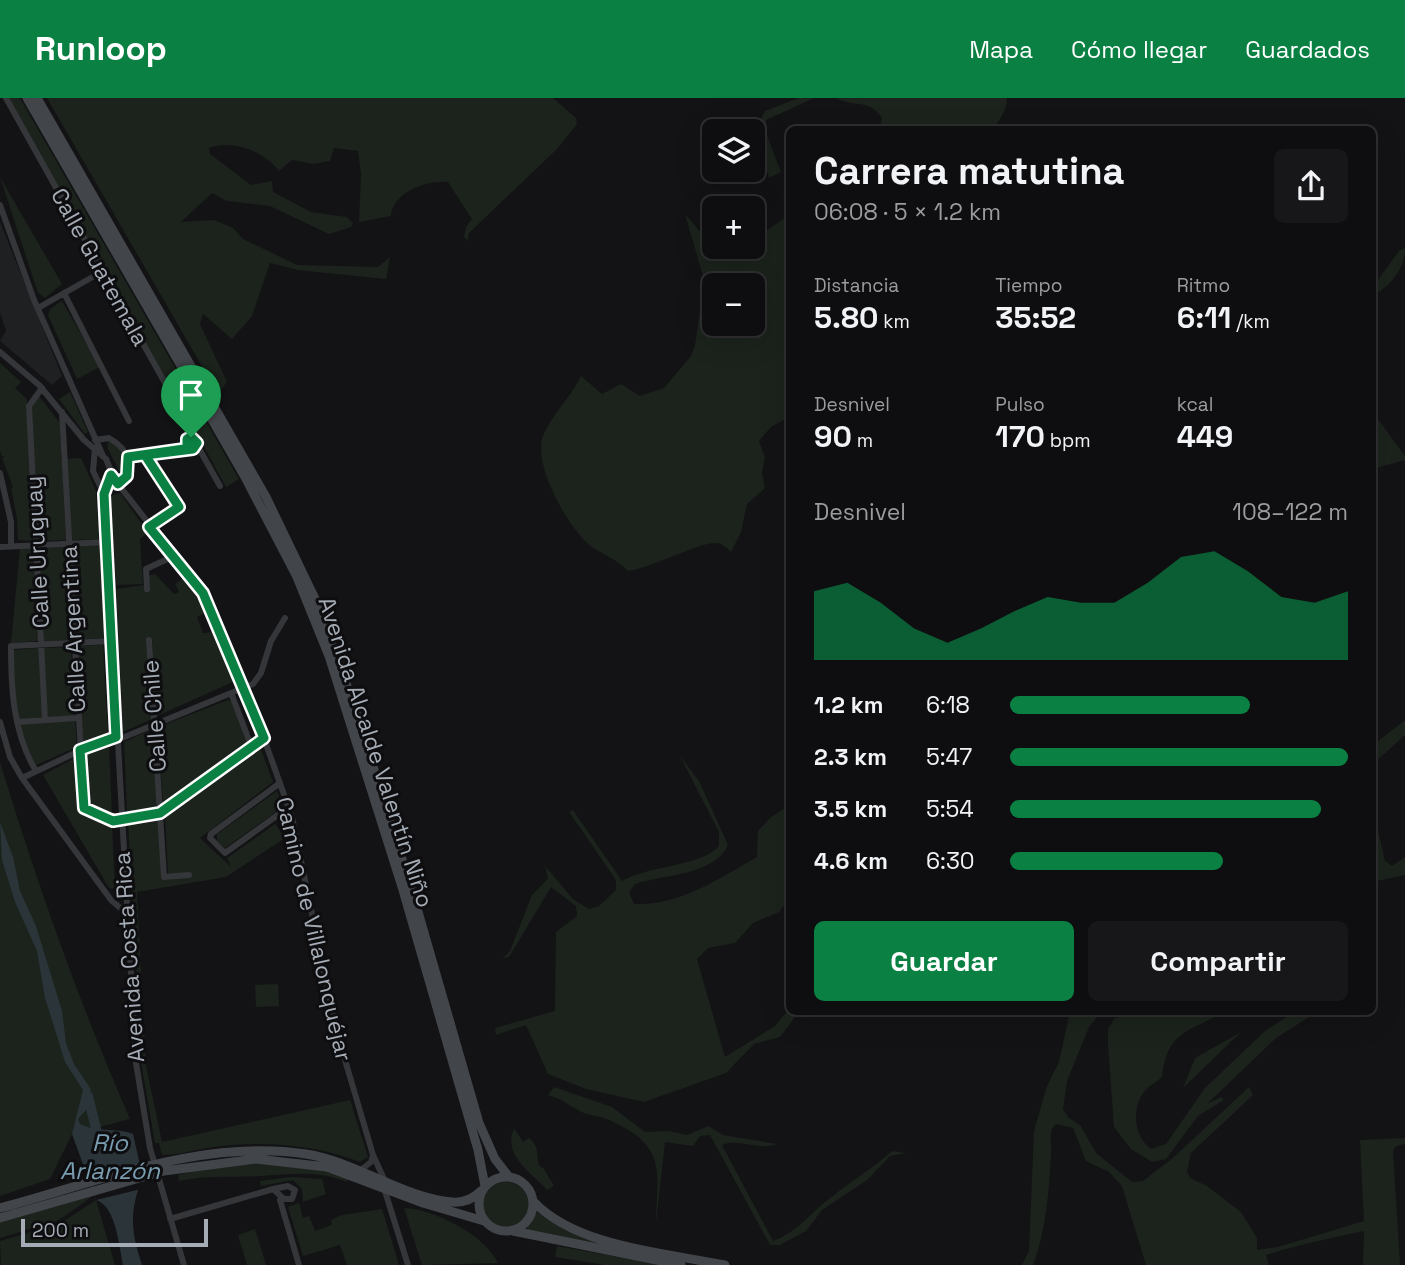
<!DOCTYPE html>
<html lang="es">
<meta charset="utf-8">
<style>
body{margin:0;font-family:"Space Grotesk",sans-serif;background:#171719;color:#f1f3f6;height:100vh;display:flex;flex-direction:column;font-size:26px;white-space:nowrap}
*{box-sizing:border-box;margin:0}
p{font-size:23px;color:#9b9c9f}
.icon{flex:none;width:38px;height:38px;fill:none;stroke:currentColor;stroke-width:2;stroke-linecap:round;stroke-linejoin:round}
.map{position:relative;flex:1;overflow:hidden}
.side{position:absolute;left:786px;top:28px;width:590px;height:889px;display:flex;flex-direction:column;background:#0e0e10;border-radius:10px;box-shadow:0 7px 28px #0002,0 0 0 2px #2e2e30}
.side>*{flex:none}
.buttons{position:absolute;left:702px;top:21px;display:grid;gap:14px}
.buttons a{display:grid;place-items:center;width:63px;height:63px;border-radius:10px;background:#0e0e10;box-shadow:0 7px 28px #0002,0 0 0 2px #2e2e30;font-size:35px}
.scale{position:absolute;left:21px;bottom:18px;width:187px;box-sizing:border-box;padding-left:7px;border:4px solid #a5acb5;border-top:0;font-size:19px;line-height:24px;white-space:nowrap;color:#a5acb5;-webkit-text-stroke:5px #0e0e10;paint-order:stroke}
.pin{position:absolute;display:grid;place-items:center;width:60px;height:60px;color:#fff;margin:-72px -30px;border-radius:50% 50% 50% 0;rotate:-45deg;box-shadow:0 0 7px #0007}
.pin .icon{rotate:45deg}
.round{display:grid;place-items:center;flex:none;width:74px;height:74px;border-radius:10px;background:#171719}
.headline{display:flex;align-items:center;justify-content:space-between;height:119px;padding:0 28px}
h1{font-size:38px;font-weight:600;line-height:52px}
.metrics{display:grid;grid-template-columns:repeat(3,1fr);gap:10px;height:119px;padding:7px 28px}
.metrics div{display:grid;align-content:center}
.metrics b{font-size:30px;font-weight:600}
.metrics small{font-size:19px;font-weight:400}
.metrics p{font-size:19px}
.chart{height:196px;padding:14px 28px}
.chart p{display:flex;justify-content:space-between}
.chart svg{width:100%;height:126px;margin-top:7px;fill:#0b8043;opacity:.7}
.cta{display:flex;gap:14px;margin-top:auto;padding:14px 28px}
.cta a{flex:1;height:80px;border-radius:10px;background:#0b8043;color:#fff;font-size:28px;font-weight:600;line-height:80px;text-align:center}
.cta a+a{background:#171719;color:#f1f3f6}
ul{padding:0 28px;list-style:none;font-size:23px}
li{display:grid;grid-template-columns:112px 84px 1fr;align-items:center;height:52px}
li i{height:18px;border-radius:9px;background:#0b8043}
header{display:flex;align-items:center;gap:42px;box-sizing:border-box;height:98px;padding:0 35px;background:#0b8043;color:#fff}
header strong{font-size:33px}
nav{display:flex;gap:38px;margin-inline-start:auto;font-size:24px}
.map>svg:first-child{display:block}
</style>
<header>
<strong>Runloop</strong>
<nav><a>Mapa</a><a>Cómo llegar</a><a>Guardados</a></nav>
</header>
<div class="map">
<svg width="1405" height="1167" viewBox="0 0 1405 1167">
<rect width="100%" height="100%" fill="#131315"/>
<path fill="#1f2022" d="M0 124 62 278 52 287 0 243 6 233 0 215Z"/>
<path fill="#1b231c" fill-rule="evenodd" d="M9 0H20L239 381 226 389 191 325 183 316Z
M47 0H553L576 20 577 26 557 51 469 135 468 143 464 139 466 129 472 121 448 84C426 82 393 94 391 118L359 124 361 76 358 53 334 50 330 63 313 66 292 62 279 73C264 54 234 41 209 50L210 56 251 87 272 83 273 94 311 114 346 119 353 125 351 129 329 136 270 108 227 103 212 95 181 124 214 122 233 130 243 141 297 167 378 169 390 159 386 181 298 172 270 165 252 218 232 241 203 216 200 226 227 284 218 296Z
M799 0H814L766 22 765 32 781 74 769 80 755 33 765 13Z
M836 0H1007C1007 12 1000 21 993 31L879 32 882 20C868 0 855 10 836 0Z
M0 79 62 186 45 200 38 195Z
M685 116 725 163 743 149H752L753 142 789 117V319L771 329 759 343 765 359 762 375 765 390 747 406 741 434 731 454C727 450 723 446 717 445 701 443 651 470 628 473 618 462 604 457 592 449 569 432 532 367 543 338 552 316 571 299 581 278L602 296 621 286 640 298 664 290 691 258 695 248 704 181ZM714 187H752V226H714Z
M1405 150C1405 171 1390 189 1372 198V190L1399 153Z
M62 203 100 269 77 281 48 217 50 211Z
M0 265 21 284 15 290 27 301 34 443 18 442 17 420 11 390 13 389 2 360 5 358H2L0 353Z
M70 294 88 334 85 336 59 301Z
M38 297 60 325 66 442 38 443 31 307Z
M1372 313 1405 358V362L1372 371Z
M107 341 122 352 128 367 122 378 108 351Z
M81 360 96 393 99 441 71 442 67 361Z
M120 395 148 435 140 441 143 486 116 487 111 398Z
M100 446 105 540 77 542 71 448Z
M66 449 71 542 44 544 38 450Z
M20 450H35L39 543 11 545Z
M155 476 174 496 179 494 175 486 185 479 207 514 197 519 203 535 213 534 235 583 157 618 152 540H147L152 621 123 634 116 491 145 487 147 478Z
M103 547 108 635 81 647 76 548Z
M71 549 75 619H47L44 550Z
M39 550 43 621H19L14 600 13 552Z
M228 602 232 604 247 643 244 652 166 708 163 707 158 629Z
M1405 622V637L1372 667V648Z
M75 623 77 649 36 667 23 641 20 626Z
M148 633 153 639 157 708 154 712 127 716 124 644Z
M109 646 112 720 86 707 83 658Z
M260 649 273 684 200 740 231 769 227 760 275 726 285 740 226 779 137 794 143 914H139L128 723 155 720 158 722 162 781 168 776 165 716Z
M79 658 82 713 112 726 115 791 109 790 43 677Z
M680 658 699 683 728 747C713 778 665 776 635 786L629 794 634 806C679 808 719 781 757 759L758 733 770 720 789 707V801L779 814 753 825 735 845 708 850 697 861 725 959 775 928 789 911 799 914 780 939 754 946 726 975 644 1004 586 991 548 976 526 927 496 937 495 930 555 913 556 834 577 818 576 808 551 789 509 859 503 860 510 853 532 797 548 781 545 768 573 801 589 811 599 808 616 792V782L569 714 573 712 622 783C649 767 700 769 719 748V734Z
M0 664C37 786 79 904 130 1021L72 1036 50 1081 0 1098Z
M277 693 283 709 225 750 217 743V736Z
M1376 724 1385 763 1392 768 1405 759V777L1372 784V726Z
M278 886 279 908 256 909 255 887Z
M1070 914H1101L1089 929 1067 983 1063 1011 1068 1019 1081 1028 1096 1055 1132 1084 1143 1083 1174 1059 1249 989 1253 997 1191 1055 1187 1073 1190 1080 1207 1088 1241 1114 1257 1140V1152L1278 1149 1364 1123 1360 1042 1405 1040V1046L1396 1048 1393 1053 1400 1167H1363L1364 1133C1330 1140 1298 1147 1266 1157L1269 1167H1146L1122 1088 1109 1074 1086 1063 1073 1030 1056 1026C1047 1034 1052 1046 1051 1057 1049 1093 1046 1133 1033 1167H1022L1029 1153 1034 1033 1047 988 1059 964Z
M1131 914H1225C1188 934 1167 933 1162 979 1156 985 1148 988 1144 994 1131 1011 1134 1039 1151 1051L1166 1046 1205 990 1265 933 1294 914H1317L1276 940 1207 1006 1221 999 1224 1002 1198 1018 1166 1061 1152 1064 1131 1051 1114 1029 1108 946V931L1114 921Z
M139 932H144L146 968 162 1044 350 1002 368 1059 360 1064C317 1047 266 1043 221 1048 201 1050 181 1057 162 1057L159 1045H155L141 964Z
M1241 934 1183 990 1195 960Z
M554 989 612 1009 645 1034 669 1033 687 1037 708 1028 723 1037 777 1046C758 1053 737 1040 722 1047L773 1143C798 1134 809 1116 830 1100 850 1084 872 1071 892 1053L906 1055 890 1058 867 1082 822 1112 806 1133 780 1147H770L710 1037 700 1038 693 1048 665 1044 656 1125C656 1087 667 1056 630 1033 616 1025 606 1019 591 1017 577 1015 563 1000 548 997Z
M514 1030 523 1044 529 1040C540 1050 536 1054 539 1067L544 1071 554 1088 547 1092C531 1074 502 1058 514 1030Z
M266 1065 322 1071 348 1079 347 1084C318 1072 291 1076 261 1078 233 1080 207 1077 179 1083L178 1077 229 1066Z
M291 1079 322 1081 326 1096 303 1104 302 1091 293 1082 261 1088 260 1083Z
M483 1107a23 23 0 1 1 46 0a23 23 0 1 1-46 0Z
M93 1098 59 1122 0 1140V1124Z
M96 1102 115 1167H1L0 1143 61 1125Z
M299 1105 303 1120 309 1118 315 1133 332 1127 331 1122 342 1117 382 1111 399 1167H347L340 1147 303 1158 288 1109Z
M404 1110C434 1111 485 1137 498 1165L422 1167Z
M537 1114 571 1134 706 1167 525 1133Z
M255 1131 266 1167H247L238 1137Z
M557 1148 663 1167H605L555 1159Z"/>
<path fill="#2a3439" d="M0 724 13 759 20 793 36 828 62 913 66 945 74 966 90 990 92 1005 78 1021 80 1026C97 1035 116 1029 133 1036L140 1067 127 1077 138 1092C129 1121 133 1139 142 1167H123C119 1148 116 1108 96 1102L72 1036 83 992 65 964 45 900 37 853 15 804 2 762Z"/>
<path fill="#131315" d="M138 1071 132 1078 141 1091 96 1102 90 1080Z"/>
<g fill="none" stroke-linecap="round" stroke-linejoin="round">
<path stroke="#2a3439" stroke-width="10" d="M88 998 99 1043"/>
<path stroke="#34363a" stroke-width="6" d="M6 0 189 328 191 339
M0 107 34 202 103 358
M64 195 129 323
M38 210 103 173
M0 254 39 287 84 342 106 361 111 373 104 396 136 965 150 1050 184 1167
M42 290 29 308 45 622
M62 314 84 710 113 723 160 715 264 640
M185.5 345a5.5 5.5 0 1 1 11 0a5.5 5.5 0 1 1-11 0Z
M95 342 109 340C127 350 139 371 118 385
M197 347 220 388
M95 350 93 373 104 396
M145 357 179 409 149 429
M128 359 187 349
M0 375 11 424V448
M111 377 203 495 252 607 292 719 335 928 373 1057 384 1081
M0 449 107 444
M147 491 146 471 174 458
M149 542 164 779 189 777
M231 595 252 650
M0 624 10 659 22 680 111 802 126 815
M18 624 77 620
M36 673C13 635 11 591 11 548L112 543
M22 680 109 639 122 640 253 586 261 575 271 543 285 520
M280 685 211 736 210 740 225 755 289 709
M362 1071 371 1064 373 1057
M288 1088 295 1092 292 1101H284L273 1091Z
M384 1090 408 1167
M280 1102 299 1167
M170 1121 273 1091"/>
<path stroke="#42454a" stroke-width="9" d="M27 0 245 379 297 479 329 558 403 792 478 1052 485 1088
M37 0 266 399 318 507 352 602 412 793 479 1025 495 1061 509 1079
M479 1106a27 27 0 1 1 54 0a27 27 0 1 1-54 0Z
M533 1103C576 1149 665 1155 725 1167
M0 1110C99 1084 203 1040 306 1056 357 1064 403 1100 452 1104 464 1105 473 1101 481 1093
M0 1120 164 1073 256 1061 327 1069 423 1105 484 1123
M513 1133 681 1167"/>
</g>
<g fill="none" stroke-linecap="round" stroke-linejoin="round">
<defs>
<path id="route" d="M191 339 187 341V349L184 351 128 359 127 378 118 386 111 377 104 396 116 639 80 652 84 710 113 723 160 715 264 640 203 495 149 429 179 409 145 357 193 351 197 345 191 339"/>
</defs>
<use href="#route" stroke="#fff" stroke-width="14"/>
<use href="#route" stroke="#0b8043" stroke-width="9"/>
</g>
<g text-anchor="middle" stroke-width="6" stroke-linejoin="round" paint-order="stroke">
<g font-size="23" fill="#a5acb5" stroke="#0e0e10">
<text transform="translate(100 169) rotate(61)" y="8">Calle Guatemala</text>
<text transform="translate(37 454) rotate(-93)" y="8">Calle Uruguay</text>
<text transform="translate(73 531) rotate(-93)" y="8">Calle Argentina</text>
<text transform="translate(154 618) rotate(-94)" y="8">Calle Chile</text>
<text transform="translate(376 654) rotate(72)" y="8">Avenida Alcalde Valentín Niño</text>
<text transform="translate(314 831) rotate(77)" y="8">Camino de Villalonquéjar</text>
<text transform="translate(129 859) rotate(-94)" y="8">Avenida Costa Rica</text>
</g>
<g font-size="24" font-style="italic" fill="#7b9db1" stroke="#0e0e10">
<text x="110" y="1053">Río<tspan x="110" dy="28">Arlanzón</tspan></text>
</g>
</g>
</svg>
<div class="buttons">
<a><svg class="icon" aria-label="layers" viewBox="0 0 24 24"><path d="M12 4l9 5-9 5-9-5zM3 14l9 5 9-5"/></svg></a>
<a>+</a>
<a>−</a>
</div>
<div class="scale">200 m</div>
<div class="pin" style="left:191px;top:339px;background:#1e9e55"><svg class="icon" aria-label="arrive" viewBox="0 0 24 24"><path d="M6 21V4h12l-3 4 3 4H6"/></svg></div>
<section class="side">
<div class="headline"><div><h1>Carrera matutina</h1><p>06:08 · 5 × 1.2 km</p></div><a class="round"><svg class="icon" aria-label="share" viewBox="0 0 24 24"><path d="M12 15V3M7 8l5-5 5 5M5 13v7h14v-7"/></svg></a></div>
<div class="metrics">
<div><p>Distancia</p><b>5.80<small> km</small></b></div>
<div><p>Tiempo</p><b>35:52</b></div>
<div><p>Ritmo</p><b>6:11<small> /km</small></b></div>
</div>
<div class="metrics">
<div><p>Desnivel</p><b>90<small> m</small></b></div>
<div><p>Pulso</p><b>170<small> bpm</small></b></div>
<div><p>kcal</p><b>449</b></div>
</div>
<div class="chart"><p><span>Desnivel</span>108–122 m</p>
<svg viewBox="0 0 160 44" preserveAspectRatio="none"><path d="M0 44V20L10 17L20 24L30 33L40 38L50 33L60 27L70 22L80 24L90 24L100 17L110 8L120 6L130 13L140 22L150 24L160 20V44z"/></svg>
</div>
<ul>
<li><b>1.2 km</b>6:18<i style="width:71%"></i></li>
<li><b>2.3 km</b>5:47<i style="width:100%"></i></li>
<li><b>3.5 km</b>5:54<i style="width:92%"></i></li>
<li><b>4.6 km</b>6:30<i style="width:63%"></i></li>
</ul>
<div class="cta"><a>Guardar</a><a>Compartir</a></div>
</section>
</div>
